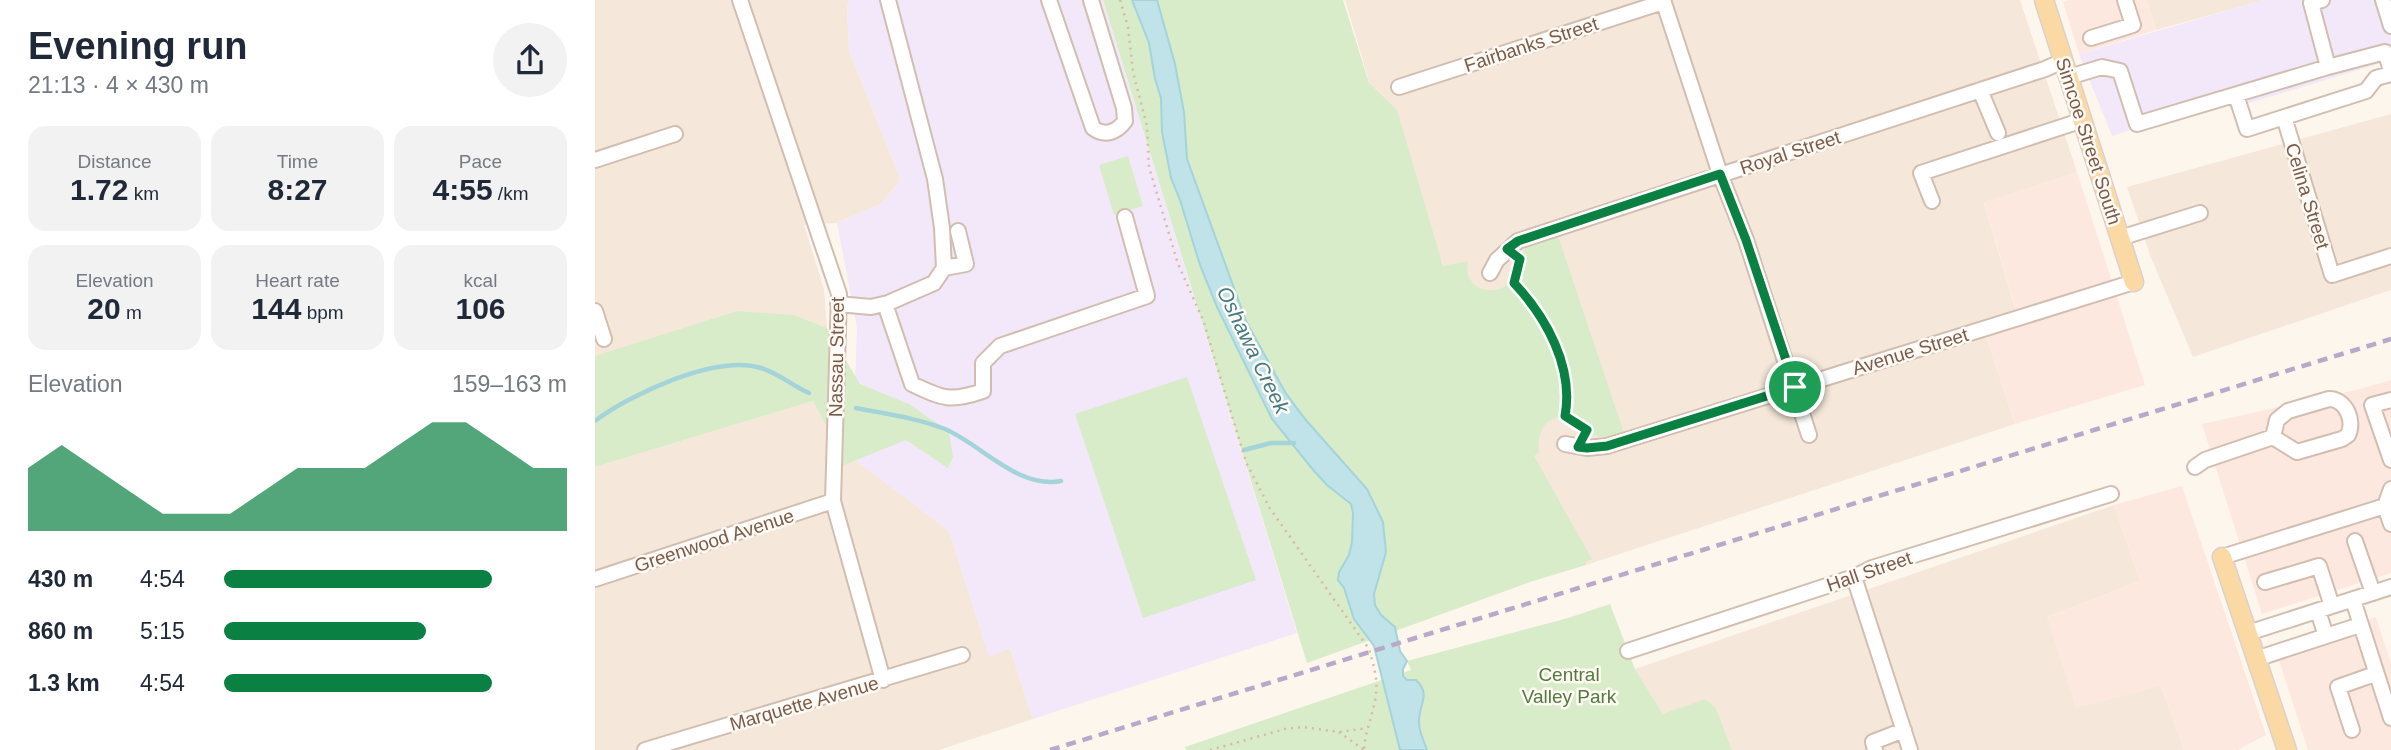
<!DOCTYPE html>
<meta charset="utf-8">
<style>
body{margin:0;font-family:Helvetica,sans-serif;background:#f2f2f3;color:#1f2937;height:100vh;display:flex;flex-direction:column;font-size:26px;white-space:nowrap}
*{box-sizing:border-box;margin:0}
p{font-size:23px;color:#747a83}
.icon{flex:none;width:38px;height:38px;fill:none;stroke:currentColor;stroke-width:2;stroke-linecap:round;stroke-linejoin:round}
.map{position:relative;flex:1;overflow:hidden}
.side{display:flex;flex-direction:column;background:#fff;width:595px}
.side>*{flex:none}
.pin{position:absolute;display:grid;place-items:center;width:60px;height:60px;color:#fff;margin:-30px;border:4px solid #fff;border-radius:50%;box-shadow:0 2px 7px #0007}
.round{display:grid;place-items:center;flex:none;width:74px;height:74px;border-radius:37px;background:#f2f2f3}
.overview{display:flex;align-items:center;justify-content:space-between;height:119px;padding:0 28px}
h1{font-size:38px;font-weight:800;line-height:52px}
.figures{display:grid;grid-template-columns:repeat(3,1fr);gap:10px;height:119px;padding:7px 28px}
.figures div{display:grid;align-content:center;border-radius:18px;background:#f2f2f3;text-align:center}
.figures b{font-size:30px;font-weight:800}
.figures small{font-size:19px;font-weight:400}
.figures p{font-size:19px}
.chart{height:196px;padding:14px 28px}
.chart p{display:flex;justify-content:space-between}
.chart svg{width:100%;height:126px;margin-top:7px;fill:#0b8043;opacity:.7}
ul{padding:0 28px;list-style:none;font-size:23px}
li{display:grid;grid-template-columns:112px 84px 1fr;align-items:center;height:52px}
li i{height:18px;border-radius:9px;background:#0b8043}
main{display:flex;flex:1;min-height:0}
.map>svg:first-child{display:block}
</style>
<main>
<section class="side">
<div class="overview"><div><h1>Evening run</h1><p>21:13 · 4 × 430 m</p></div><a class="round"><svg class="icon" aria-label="share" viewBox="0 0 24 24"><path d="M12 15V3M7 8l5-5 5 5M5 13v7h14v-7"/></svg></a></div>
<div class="figures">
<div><p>Distance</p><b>1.72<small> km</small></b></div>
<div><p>Time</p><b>8:27</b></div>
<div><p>Pace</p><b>4:55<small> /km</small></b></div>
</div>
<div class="figures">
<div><p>Elevation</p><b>20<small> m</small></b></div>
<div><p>Heart rate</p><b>144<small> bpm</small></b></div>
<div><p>kcal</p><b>106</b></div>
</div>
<div class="chart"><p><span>Elevation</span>159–163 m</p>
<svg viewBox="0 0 160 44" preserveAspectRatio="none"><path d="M0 44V22L10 14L20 22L30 30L40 38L50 38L60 38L70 30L80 22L90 22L100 22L110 14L120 6L130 6L140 14L150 22L160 22V44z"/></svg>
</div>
<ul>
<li><b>430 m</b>4:54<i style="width:78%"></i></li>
<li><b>860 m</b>5:15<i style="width:59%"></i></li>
<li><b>1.3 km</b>4:54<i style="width:78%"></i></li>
</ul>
</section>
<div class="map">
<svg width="1796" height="750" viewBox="0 0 1796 750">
<rect width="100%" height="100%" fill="#fdf6ec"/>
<path fill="#f5e8da" d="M0 0H255L252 6 254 50 306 180 286 204 242 223 209 225 229 289 232 328 199 315 0 356Z
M750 0H1425L1482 172 1389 203 1421 312 1387 323 1420 424 991 565 895 378 778 95Z
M1552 0H1666V1L1561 30Z
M1796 114V290L1598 357 1555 255 1532 187Z
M218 401 243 446 354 531 394 656 415 648 438 719 344 750H0V467Z
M1519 505 1545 581 1452 617 1566 686 1589 750H1137L1121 708 1068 714 1040 669Z"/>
<path fill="#fde8e0" d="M1474 0H1552L1561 30 1484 54 1468 2Z
M1482 172 1550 385 1420 424 1387 323 1421 311 1389 202Z
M1796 380V573L1667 614 1607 424 1761 390Z
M1587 486 1671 735 1643 750H1589L1566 686 1481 708 1452 617 1545 581 1519 505Z
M1781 617 1796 663V750H1713L1681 651Z"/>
<path fill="#f3e8fa" d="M255 0H508L702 633 438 719 415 648 394 657 354 531 257 458 262 328 242 223 286 204 306 180 254 50 252 5Z
M1668 0H1796V60L1635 109 1631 99 1517 136 1484 54Z"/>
<path fill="#d8ecc9" d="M508 0H748L774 83 802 110 848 266 873 261C872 268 872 276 877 282 881 288 889 290 896 290 923 291 916 260 932 247 941 241 953 239 963 236L1029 433C1020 436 1011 439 1002 436 990 434 984 423 973 419 950 411 941 436 944 453L939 456 997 559 990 562 991 565 938 581 712 663Z
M533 156 548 206 519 215 504 165Z
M142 311 199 315 232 328 265 384 314 404 354 432 358 457 353 468 311 440 239 469 242 446 218 401 0 467V356Z
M592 377 661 580 548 618 480 414Z
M1015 604 1040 669 1068 714 1110 699 1121 708 1137 750H591L590 747 816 670 812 661 973 618Z"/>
<path fill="#bfe3e8" stroke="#a5d3da" stroke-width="2" d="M537 0H562L580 64 589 112 592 159 651 321 690 392 710 419 772 489 788 522 791 552 779 594 780 605 786 615 800 627 805 651 812 661 808 669V676L812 680H821C837 695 823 705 824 723 824 732 829 741 832 750H805L779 646 759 619 749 588 743 580 744 572 754 555 757 542 758 513 756 504 732 485 719 471 677 419 622 307 605 265 585 200 576 178 567 132 566 98 560 79 554 43Z"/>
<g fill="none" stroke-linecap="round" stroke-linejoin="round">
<path stroke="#a5d3da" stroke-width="4.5" d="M261 408C291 414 322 418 350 429 387 445 423 489 466 481
M0 421C36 394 121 354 166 368 184 373 197 386 214 393
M649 450 676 443H699"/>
<defs>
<path id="minor" d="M145 0 244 294 238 501 288 680
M454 0 498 128C510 137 522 132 530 121L529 108 496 0
M1068 0 1125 174 1151 240 1214 435
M1788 0 1796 26
M1496 38 1538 25 1530 0
M1733 67 1790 52 1796 70
M1474 77 1507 67 1525 71 1542 124 1733 67 1716 3 1727 0
M804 87 1068 2
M1385 90 1403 133
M1641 95 1652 129 1771 91 1781 78 1796 74
M1689 117 1737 275 1796 256
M0 160 80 134
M1337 201 1326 173 1488 120
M1525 238 1605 213
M349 268 371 264 363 231
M895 273 902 260 923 241 1450 69 1468 61
M243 304 276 307 293 303 339 283 349 268 347 228 340 179 293 0
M290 304 317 384C348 399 356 402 388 391V363L405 346 552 296 530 217
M0 311 9 339
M1734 399C1751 399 1760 421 1753 435L1747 439 1702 452 1678 437 1682 420 1693 411Z
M1796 400 1777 405 1796 460
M970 444 992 448 1012 446 1539 282
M1600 467 1610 460 1678 437
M1790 506 1796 489
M1760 541 1778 593
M1627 557 1790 506 1796 524
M1259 577 1315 750
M0 579 238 501
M1670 582 1724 566 1737 606
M1758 600 1796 718
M1723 611 1731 636 1765 625
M1653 633 1796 587
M1033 651 1259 577 1277 568 1516 494
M1661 659 1731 636
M1757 730 1743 687 1780 674
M50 750 367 655
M1280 750 1278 742 1309 730"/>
<path id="major" d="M1449 0 1539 282
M1627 557 1692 750"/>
</defs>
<use href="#minor" stroke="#d1beb0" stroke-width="18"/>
<use href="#major" stroke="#dad1cd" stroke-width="21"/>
<path stroke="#d9b8a5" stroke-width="2.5" stroke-dasharray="2 5" stroke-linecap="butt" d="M525 0 533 27 538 72 552 126 554 167 583 264 608 320 651 462 674 507 774 649C778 664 783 678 781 694 779 713 770 731 769 750
M925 260 919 283C951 316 979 368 970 416L992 430 989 435
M744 732 769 750
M615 750 690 729 708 727 744 732 772 728"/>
<use href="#minor" stroke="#fff" stroke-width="14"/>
<use href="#major" stroke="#fbd9a5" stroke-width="18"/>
<path stroke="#b9a8c9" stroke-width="4.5" stroke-dasharray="10 7" stroke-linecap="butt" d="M455 750 1796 339"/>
</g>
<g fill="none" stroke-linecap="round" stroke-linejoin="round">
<defs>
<path id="route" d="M1125 174 1151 240 1200 387 1012 446 992 448 983 447 992 430 970 416C979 367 951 317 919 283L925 259 912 249 923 241Z"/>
</defs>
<use href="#route" stroke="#fff" stroke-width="14"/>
<use href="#route" stroke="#0b8043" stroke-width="9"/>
</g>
<g text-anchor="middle" stroke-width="5" stroke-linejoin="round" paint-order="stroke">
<g font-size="19" fill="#7a5c4d" stroke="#fffaf3">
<text transform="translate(936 44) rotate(-18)" y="7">Fairbanks Street</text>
<text transform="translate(1494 141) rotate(72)" y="7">Simcoe Street South</text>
<text transform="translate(1195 152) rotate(-18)" y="7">Royal Street</text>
<text transform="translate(1713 196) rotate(73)" y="7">Celina Street</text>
<text transform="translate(1315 351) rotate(-17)" y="7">Avenue Street</text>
<text transform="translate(241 357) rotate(-89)" y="7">Nassau Street</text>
<text transform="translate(119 540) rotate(-18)" y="7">Greenwood Avenue</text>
<text transform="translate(1274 571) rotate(-19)" y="7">Hall Street</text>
<text transform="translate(209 703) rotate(-16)" y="7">Marquette Avenue</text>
</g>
<g font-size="19" fill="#537a41" stroke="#fffaf3">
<text x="974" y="681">Central<tspan x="974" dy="22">Valley Park</tspan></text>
</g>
<g font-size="21" font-style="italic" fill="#437c86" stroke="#fffaf3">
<text transform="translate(658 350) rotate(64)" y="7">Oshawa Creek</text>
</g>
</g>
</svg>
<div class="pin" style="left:1200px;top:387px;background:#1e9e55"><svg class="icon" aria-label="arrive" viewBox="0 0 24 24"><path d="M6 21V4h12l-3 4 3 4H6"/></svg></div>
</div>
</main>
